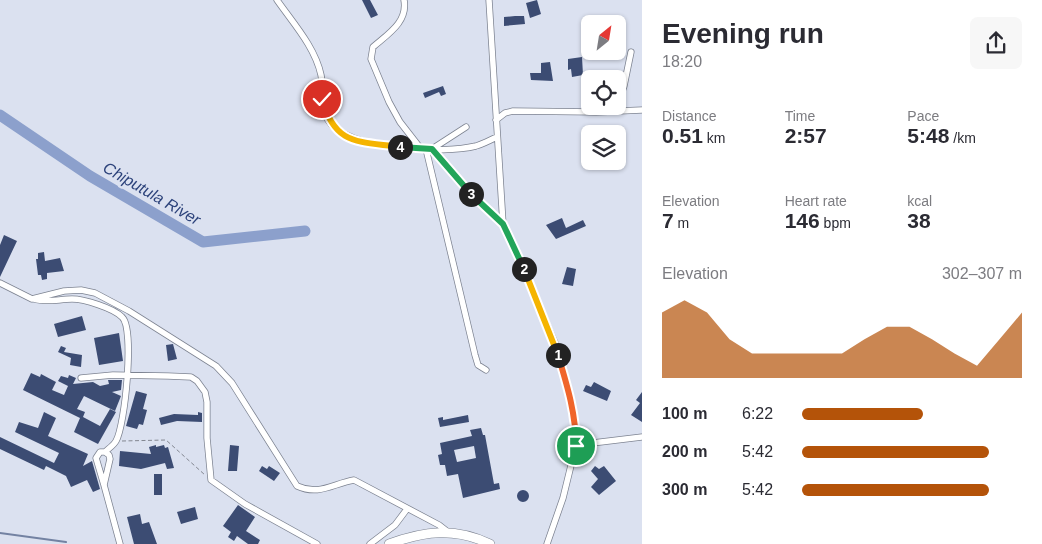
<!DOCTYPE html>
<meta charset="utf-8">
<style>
body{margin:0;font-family:Arial,sans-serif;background:#f7f7f7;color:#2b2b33;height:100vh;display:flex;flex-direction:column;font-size:19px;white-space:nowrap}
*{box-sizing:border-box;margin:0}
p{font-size:16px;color:#7c7c81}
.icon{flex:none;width:28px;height:28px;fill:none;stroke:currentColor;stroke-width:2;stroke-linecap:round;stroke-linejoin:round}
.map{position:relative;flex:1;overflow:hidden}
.panel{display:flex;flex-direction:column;background:#fff;width:400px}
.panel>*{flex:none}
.needle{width:32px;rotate:30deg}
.fabs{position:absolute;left:581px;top:15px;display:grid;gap:10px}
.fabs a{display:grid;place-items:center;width:45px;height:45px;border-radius:8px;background:#fff;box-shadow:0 1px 4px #0004;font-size:25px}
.pin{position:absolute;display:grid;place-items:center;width:42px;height:42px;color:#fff;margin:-21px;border:2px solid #fff;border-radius:50%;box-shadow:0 1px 5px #0007}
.km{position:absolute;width:25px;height:25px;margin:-12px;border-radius:50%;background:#222;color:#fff;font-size:14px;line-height:25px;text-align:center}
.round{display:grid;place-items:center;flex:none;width:52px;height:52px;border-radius:8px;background:#f7f7f7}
.summary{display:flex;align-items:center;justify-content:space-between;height:85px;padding:0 20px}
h1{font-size:28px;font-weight:600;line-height:38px}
.stats{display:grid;grid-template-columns:repeat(3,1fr);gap:8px;height:85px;padding:5px 20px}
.stats div{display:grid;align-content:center}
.stats b{font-size:21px;font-weight:600}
.stats small{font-size:14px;font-weight:400}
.stats p{font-size:14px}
.chart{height:140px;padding:10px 20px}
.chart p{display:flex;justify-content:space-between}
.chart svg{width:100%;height:90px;margin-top:5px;fill:#b45309;opacity:.7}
ul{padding:0 20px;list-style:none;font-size:16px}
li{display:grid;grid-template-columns:80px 60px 1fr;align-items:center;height:38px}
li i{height:12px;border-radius:6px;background:#b45309}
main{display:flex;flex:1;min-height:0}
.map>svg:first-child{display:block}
</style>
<main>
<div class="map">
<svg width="642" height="544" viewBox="0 0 642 544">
<rect width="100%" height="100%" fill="#dbe1f0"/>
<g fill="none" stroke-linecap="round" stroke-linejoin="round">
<path stroke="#7382a2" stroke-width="2" d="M0 533 66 542"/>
<path stroke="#8ca0cc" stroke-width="11" d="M0 115 90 176 203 242 305 231"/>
</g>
<path fill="#3c4c73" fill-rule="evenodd" d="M362 0H370L378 15 371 18Z
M537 0 541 14 530 18 526 3Z
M515 16H524L525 24 504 26V17Z
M582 57 583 75 572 77 571 69 568 70V59Z
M550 62 553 81 531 80 530 73H541V63Z
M443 86 446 94 441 96 439 92 425 98 423 93Z
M562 218 566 228 583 220 586 226 556 239 546 225Z
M4 235 17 241 0 277V245Z
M44 252 45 261 60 258 64 271 47 273V279L42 280 41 275H38L36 259H38V253Z
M567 267 576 269 573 286 562 284Z
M82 316 86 330 58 337 54 324Z
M119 333 123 361 99 365 94 338Z
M173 344 177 359 168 361 166 345Z
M61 346 66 348 64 352 82 355 81 367 70 365 71 358 58 352Z
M31 373 40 377 41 374 56 382 52 390 64 395 68 386 58 381 61 376 68 378 69 375 76 378 73 384 93 382 100 386 109 384 108 380H122L121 390 112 392 121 396 115 411 84 396 77 409 85 412 83 417 100 426 110 409 116 412 98 444 74 432 80 418 23 390Z
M594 382 611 391 607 401 583 391 586 385 591 387Z
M136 391 147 394 143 409 147 410 143 425 139 424 137 429 126 426Z
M642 392V422L631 415 640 403 636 400Z
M44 412 56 418 48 436 88 454 83 466 92 461 100 489 93 492 87 480 71 487 66 476 46 466 44 470 0 449V437L54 463 59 453 15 432 19 422 38 428Z
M198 412 202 413V422L177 421 161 425 159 418 174 414 198 415Z
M468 415 469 422 440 427 438 418 443 417V420Z
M481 428 483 435H485L494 484 499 483 500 489 463 498 458 474 447 476 445 465H440L438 455 442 454 440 443 472 436 470 430ZM474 446 476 458 457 462 454 450Z
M156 445V447L164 445 165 448 168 447 174 468 167 469 165 463 141 469 119 466 120 451 151 454 149 447Z
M230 445 239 446 237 471H228Z
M262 466 267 469 269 466 280 473 274 481 259 471Z
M595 466 599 469 604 466 616 481 599 495 591 487 598 479 591 471Z
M154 474H162V495H154Z
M517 496a6 6 0 1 1 12 0a6 6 0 1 1-12 0Z
M238 505 255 517 246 531 260 540 258 544H248L237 536 234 541 228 537 231 532 223 526Z
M195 507 198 519 181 524 177 512Z
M140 514 142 524 149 522 157 544H134L127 517Z"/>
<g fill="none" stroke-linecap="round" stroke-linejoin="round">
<defs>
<path id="street" d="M277 0C293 23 315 47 321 75 324 90 320 106 328 120 346 151 444 154 476 146 483 144 490 140 497 137
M404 0C408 22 388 34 373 47L371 59 389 102 400 122 421 149
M489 0 503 224
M618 103 624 86 631 52
M496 120 505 113 513 111 596 112 642 110
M466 127 432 149 461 183 503 224 555 343 569 391 575 427 576 445 563 498 547 544
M426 149 475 355 478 365 486 370
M0 283 32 299 64 291 81 290 95 293 129 311 216 366 232 383 297 486C319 496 332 484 354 480L439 525 448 532
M34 299C47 303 59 299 72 299 84 299 113 308 122 317 135 328 125 426 116 441 114 445 108 449 105 452H100L96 458 104 485
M81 378 113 375 168 376 191 377 197 381 205 392 207 402V438L211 480 245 504 317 544
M576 445 642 437
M105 452 109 455 110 459 104 485 120 544
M370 544 395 525 407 509"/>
<path id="secondary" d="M389 544C424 531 455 527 490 544"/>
</defs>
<use href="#street" stroke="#7d8391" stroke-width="7"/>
<use href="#secondary" stroke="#7d8391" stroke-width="10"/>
<path stroke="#838791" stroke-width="1" stroke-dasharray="4 2.5" stroke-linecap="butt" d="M122 441 166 440 205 475"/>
<use href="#street" stroke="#fff" stroke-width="5.5"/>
<use href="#secondary" stroke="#fff" stroke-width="9"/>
</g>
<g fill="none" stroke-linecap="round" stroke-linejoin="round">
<defs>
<path id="split-1" d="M558 355C567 385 576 414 576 446"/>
<path id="split-2" d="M524 269 558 355"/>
<path id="split-3" d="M471 194 503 224 524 269"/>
<path id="split-4" d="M400 147 432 149 471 194"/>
<path id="split-5" d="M322 99C335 146 358 141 400 147"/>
</defs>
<use href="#split-1" stroke="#fff" stroke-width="10"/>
<use href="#split-2" stroke="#fff" stroke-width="10"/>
<use href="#split-3" stroke="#fff" stroke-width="10"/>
<use href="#split-4" stroke="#fff" stroke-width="10"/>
<use href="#split-5" stroke="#fff" stroke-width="10"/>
<use href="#split-1" stroke="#f0652b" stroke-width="6"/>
<use href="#split-2" stroke="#f5b400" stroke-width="6"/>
<use href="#split-3" stroke="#22a559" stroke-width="6"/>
<use href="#split-4" stroke="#22a559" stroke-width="6"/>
<use href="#split-5" stroke="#f5b400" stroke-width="6"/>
</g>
<g text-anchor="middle" stroke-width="5" stroke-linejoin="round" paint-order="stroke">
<g font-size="16" font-style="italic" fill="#2d437b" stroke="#dbe1f0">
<text transform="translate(152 193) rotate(30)" y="6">Chiputula River</text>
</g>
</g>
</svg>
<div class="fabs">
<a><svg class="needle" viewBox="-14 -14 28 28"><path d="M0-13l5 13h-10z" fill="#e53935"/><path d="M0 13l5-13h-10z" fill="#7c7c81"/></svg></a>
<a><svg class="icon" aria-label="locate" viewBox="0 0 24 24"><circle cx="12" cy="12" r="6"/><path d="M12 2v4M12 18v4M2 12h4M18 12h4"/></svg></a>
<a><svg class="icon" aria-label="layers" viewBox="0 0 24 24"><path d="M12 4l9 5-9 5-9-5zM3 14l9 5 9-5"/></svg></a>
</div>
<div class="pin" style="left:576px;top:446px;background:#1e9e55"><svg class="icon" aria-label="arrive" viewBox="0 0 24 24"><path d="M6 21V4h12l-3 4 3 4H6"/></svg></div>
<div class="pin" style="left:322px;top:99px;background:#d93025"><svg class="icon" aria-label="check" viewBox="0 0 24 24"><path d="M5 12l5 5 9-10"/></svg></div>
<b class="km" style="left:558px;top:355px">1</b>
<b class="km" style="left:524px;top:269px">2</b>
<b class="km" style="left:471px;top:194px">3</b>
<b class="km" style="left:400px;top:147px">4</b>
</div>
<section class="panel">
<div class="summary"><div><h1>Evening run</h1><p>18:20</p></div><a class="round"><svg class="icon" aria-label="share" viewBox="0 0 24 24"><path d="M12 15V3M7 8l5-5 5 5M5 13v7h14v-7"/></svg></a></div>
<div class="stats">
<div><p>Distance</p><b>0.51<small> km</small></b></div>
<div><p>Time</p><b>2:57</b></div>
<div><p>Pace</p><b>5:48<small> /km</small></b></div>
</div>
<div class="stats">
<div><p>Elevation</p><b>7<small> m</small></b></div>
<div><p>Heart rate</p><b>146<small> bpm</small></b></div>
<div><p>kcal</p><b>38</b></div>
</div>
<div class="chart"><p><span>Elevation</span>302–307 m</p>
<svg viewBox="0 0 160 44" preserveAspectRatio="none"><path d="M0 44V12L10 6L20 12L30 25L40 32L50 32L60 32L70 32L80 32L90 25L100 19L110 19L120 25L130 32L140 38L150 25L160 12V44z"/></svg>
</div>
<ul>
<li><b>100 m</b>6:22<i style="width:55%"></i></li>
<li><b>200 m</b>5:42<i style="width:85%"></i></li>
<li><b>300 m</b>5:42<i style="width:85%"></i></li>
</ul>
</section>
</main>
